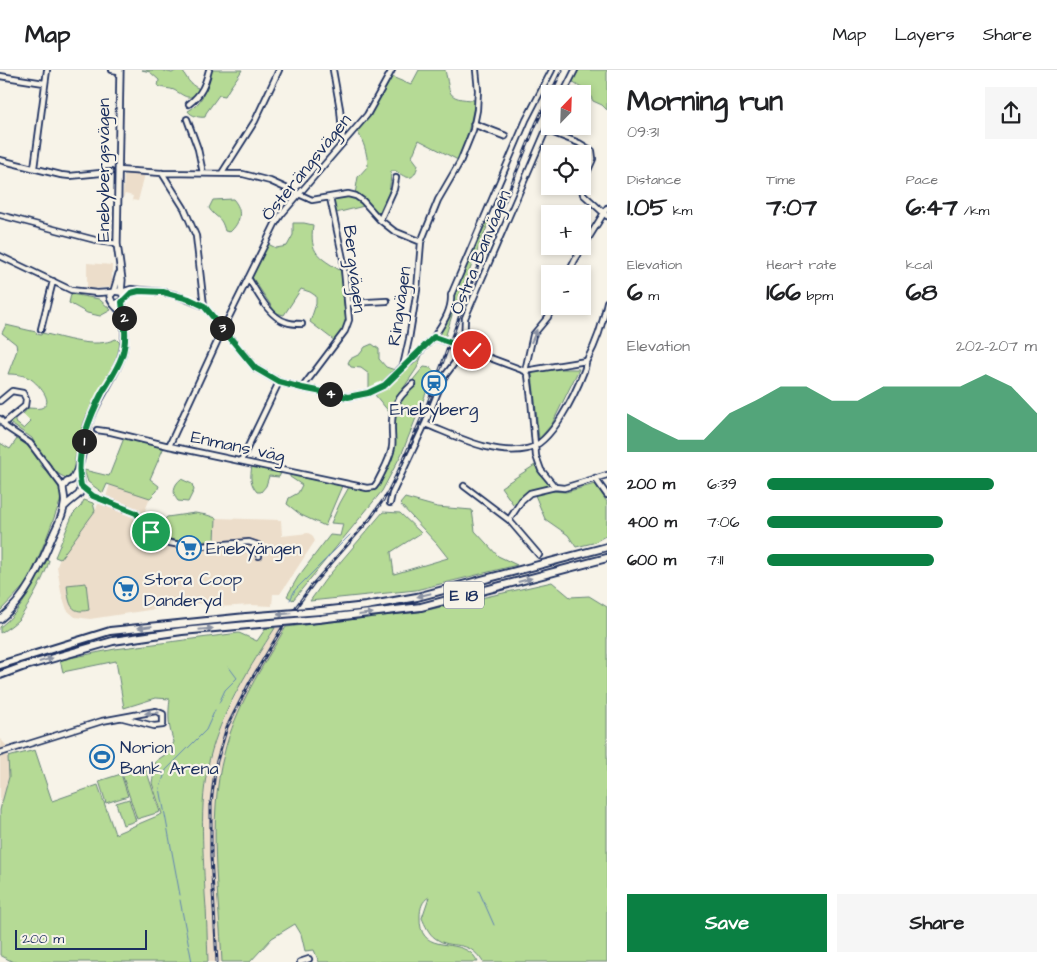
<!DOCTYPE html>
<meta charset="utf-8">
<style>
body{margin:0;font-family:"Architects Daughter",sans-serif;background:#f6f6f6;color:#202124;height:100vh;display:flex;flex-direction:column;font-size:19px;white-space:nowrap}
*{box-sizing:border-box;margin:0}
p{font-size:16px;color:#757577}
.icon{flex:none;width:28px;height:28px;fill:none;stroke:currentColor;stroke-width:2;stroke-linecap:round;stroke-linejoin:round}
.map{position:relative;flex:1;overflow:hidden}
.panel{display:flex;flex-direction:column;background:#fff;width:450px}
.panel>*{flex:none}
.needle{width:32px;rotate:23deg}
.buttons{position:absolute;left:541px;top:15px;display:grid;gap:10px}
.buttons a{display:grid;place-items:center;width:50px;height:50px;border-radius:0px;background:#fff;box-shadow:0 2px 8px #0003;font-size:25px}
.scale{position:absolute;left:15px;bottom:12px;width:132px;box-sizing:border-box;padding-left:5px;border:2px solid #1b2f5e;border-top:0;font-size:14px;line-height:18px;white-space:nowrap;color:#1b2f5e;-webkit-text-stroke:4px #f7f3e8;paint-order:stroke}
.pin{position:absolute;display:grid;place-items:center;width:42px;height:42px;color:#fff;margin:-21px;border:2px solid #fff;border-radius:50%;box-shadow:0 1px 5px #0007}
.km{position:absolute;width:25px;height:25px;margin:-12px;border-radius:50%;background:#222;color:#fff;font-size:14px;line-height:25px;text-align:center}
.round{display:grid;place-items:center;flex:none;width:52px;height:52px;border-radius:0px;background:#f6f6f6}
.head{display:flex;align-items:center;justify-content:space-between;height:85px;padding:0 20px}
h1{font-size:28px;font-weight:700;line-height:38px}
.stats{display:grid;grid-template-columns:repeat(3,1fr);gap:8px;height:85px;padding:5px 20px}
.stats div{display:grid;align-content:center}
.stats b{font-size:25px;font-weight:700}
.stats small{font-size:14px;font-weight:400}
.stats p{font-size:14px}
.chart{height:140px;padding:10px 20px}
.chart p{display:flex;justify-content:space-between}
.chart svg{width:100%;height:90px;margin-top:5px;fill:#0b8043;opacity:.7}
.button{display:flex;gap:10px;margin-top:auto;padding:10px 20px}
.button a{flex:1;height:58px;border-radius:0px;background:#0b8043;color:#fff;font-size:20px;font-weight:700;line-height:58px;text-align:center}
.button a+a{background:#f6f6f6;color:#202124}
ul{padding:0 20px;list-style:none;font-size:16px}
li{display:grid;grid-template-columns:80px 60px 1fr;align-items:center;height:38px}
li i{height:12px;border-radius:6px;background:#0b8043}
header{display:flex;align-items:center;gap:30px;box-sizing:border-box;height:70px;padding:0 25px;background:#fff;border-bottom:1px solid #e0e0e0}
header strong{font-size:24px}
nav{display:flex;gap:28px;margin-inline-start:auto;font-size:18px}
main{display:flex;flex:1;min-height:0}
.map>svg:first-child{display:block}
</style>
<header>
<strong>Map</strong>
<nav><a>Map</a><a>Layers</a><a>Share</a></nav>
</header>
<main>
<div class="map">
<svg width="607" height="892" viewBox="0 0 607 892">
<rect width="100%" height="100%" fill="#f7f3e8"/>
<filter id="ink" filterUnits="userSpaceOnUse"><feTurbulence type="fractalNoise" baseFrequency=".02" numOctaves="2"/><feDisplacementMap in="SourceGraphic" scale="10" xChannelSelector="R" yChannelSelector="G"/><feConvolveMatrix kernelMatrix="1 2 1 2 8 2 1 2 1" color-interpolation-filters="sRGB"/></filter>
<g filter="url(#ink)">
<path fill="#ecddca" d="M137 103 145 104 138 131 132 130 133 126 125 124 123 128 124 106 127 104Z
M87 193 112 195V217L87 219Z
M110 414 150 428 144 443 154 461 161 466 183 472 215 471 216 448 281 450 282 466 308 463 312 465 315 471 280 524H273L272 536 251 535 219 537 195 533 90 549 75 547 67 540 61 522 57 496 61 486 96 439 102 425 106 427Z
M286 557 242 636 224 682 219 707 216 787 222 892H208L202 757 203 732 206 706 212 680 221 655 244 608 275 558Z
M0 669 8 677 9 707 0 740Z"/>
<path fill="#b5da95" stroke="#68847a" d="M142 0H161L172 3 177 0H182C186 7 190 15 198 18L199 21C189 32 185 26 174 20 170 18 164 19 158 16L159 10 150 2Z
M211 0H242C237 9 230 16 225 26L219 25 206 43 205 47C200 48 191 46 188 41 205 32 206 16 211 0Z
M419 0H445C451 24 445 29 475 30 471 52 467 70 458 90L419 70 412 87 418 95C414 112 407 109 396 101H391C390 118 390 128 380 143H377L360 126 355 124 358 107 368 96C367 83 364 72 357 61L370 44 392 7 411 15Z
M579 0H607V40L602 35 593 31 589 23 572 12Z
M349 126 358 130 364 136 336 143 333 135 335 129Z
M233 129C243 140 241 152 230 162L225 161C221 145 216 149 209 138L213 130Z
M487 148 489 152 453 242 445 268C438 267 438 262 440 256Z
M293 153H304L313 155C309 184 319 187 341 201L346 253 335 271 310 252 316 234V226L310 222 301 219 284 245 276 243 252 207 268 174 276 178 287 176 293 165Z
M71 224 99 229 111 240 100 246 87 243 69 233Z
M6 255 36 262 37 264 41 265 42 263C65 268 94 279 116 269L120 273C117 301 96 324 85 350 77 368 76 387 72 406L66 408C62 406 58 404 55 401 51 398 33 372 32 368L8 352 15 349V352L24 359 31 352 23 344 28 338C32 338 37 339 41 338 56 333 38 314 31 309 24 305 16 304 8 304L17 280 16 274 2 263Z
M372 274 379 279V289L386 297 395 300 380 314 369 319V304L361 298 351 297 348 293 350 289 360 284 365 277Z
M420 283 422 285 417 298 396 329 390 343 375 325 389 316Z
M424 297 431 298 434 303 402 383 382 421 293 530 287 526 298 507 330 465 340 466 343 454 331 453 340 433 349 417 370 421C382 418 395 386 395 374 396 364 392 353 395 343 397 330 415 306 424 297Z
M549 299H579L552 354 539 369 532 303Z
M20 368 33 382 42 397 56 411 62 422 60 432 46 469 28 512 0 541V373L10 379 17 369Z
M124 368 164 377 150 409 159 416 157 421 150 428 107 414 103 423 88 412 84 400 109 406Z
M535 395 540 405 549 415 548 417 530 422 519 432 513 434 501 417Z
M252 396 281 403 279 407 269 406 266 416 261 422H257C250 414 250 407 252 396Z
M290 404 342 416 325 456 301 445 287 434 289 428 298 423 302 415 290 407Z
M181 409 192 414 194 420 188 432 178 431C172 424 173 415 181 409Z
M595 414 607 432V465L593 473 576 477 568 465 545 449 535 425 549 421 566 422Z
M405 428 437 437 472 440 475 461 498 486 517 495 416 520 310 531 325 510 383 442 400 443 421 463 391 482 394 504 448 488 437 474 400 434Z
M84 430 93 433 95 441 60 489 55 487 73 444 81 436Z
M195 443 207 445 216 448 215 471 183 472 166 468 169 461 163 457 164 450 167 447Z
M49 490C48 501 27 539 19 549 13 555 7 559 0 563V557C23 540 33 515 46 491Z
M552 512 570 527 589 526 607 537V892H483C467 867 452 881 435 868 429 864 425 855 422 848L429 827C422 831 420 838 420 847 419 884 452 868 471 883 474 885 476 889 478 892H319L314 880 305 881 301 864 295 854 272 868 250 892H222C219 825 207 748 224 684 235 638 262 597 286 557L419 542Z
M86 513 89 540C69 545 69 531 67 515Z
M266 558H275C250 597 225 636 212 680 198 727 203 775 205 824 207 846 207 869 208 892H13L0 885V740L9 707 8 687 35 680 52 731 98 715 115 764 162 744 152 713 156 691 169 682 174 672C168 657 168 645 170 629L156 628 124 638 116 591 63 602 60 590 115 579 239 563 257 571Z
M145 696 160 742 137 749 122 704Z
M121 704 128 726 106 733 99 711Z
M129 729 136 751 123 755 116 733Z"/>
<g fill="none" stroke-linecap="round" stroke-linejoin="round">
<path stroke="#6285b3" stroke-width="1" d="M290 530 295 520 350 465
M219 633 225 620 237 608 228 596
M479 821 494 855
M180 825 160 718 166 700 206 660 215 640
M180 830 192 892"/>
<defs>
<path id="minor" d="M112 0 119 1
M333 0 340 39 343 73
M0 6 44 13
M563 24 575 0
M189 34C202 24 205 15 209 0
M187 49 198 79 203 103
M546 60 579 73 592 81 593 89 582 114
M0 90 61 105 70 106 111 102
M34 98 47 0
M118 100 162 103 243 104 270 111 312 130 348 124 356 126 363 131 380 150 394 161 421 172
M162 103 184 138 196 166 204 236
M222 103 255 51 279 0
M582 116 583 124 607 146
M0 145 99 171 117 174
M380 150 394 119 396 108
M0 186 71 220 97 223 112 222
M568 204 575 190 607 138
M248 208C258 223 268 246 286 252 291 254 297 254 302 254
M122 222 131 219 163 222 176 225 204 236 255 298 279 312 302 318 348 327 368 323 385 315 403 296 409 269 417 220 421 172 438 130 460 92 473 60 477 40 478 20 476 0
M124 229 131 223 138 221
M349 233 387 231
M552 236 548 247 533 265 525 301 528 305 531 329 536 386 541 400 555 417
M41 259 53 211
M434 267C442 254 452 241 451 225L526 50 552 0
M403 296 410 292 434 267 525 301 586 291
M302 318 345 261 349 250 343 189 330 128
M0 331 12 321 23 323 26 329 25 336 3 354
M0 349 6 357 30 373 63 417
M425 354C456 366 493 386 527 379 552 374 576 322 584 301 586 297 585 293 587 290 597 272 603 253 607 232
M97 360 111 362 169 376 367 418 374 417 377 413C382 402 390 390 392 377 393 372 392 367 392 362 391 338 395 330 413 314
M169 376 223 259 275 154 281 145 367 45 392 0
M241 391 279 312
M595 408 607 425
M81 416 93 426 136 443 151 462 165 472 190 477 249 472 258 475 259 486
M464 416 509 450 539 485
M390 433 392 424 425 354 444 307 456 291 464 277 465 248 550 51
M509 450 522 430 530 423 555 417 564 418 607 405
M0 683 102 651 156 641 163 644V655L154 656 123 648
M300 892 309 889"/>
<path id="major" d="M120 0 117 174 122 210 121 222
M474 54 505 66
M114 221 119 204
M114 234 122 232 124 226 121 222 114 221 110 226C110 233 119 239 124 245
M64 437C69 432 72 430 77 426 85 421 79 405 78 398
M0 549C27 528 40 496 53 465 57 456 63 446 64 436 66 429 63 424 63 417L67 412 72 410C83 394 83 373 88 355 96 330 114 310 122 285 127 268 124 250 122 232"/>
<path id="highway" d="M321 541 366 536 417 527 607 477
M318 549 421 537 607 488
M0 595 110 561 246 547
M0 605 22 597 113 571 182 561 248 555"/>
</defs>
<use href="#minor" stroke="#1b2f5e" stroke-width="8"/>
<use href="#major" stroke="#1b2f5e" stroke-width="9"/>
<use href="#highway" stroke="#1b2f5e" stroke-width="10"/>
<use href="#minor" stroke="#f7f3e8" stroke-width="4.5"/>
<use href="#major" stroke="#f7f3e8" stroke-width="5.5"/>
<use href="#highway" stroke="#f7f3e8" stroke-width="6"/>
<defs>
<path id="rail" d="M217 892 211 786V733L216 694 227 657 250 612 288 548 313 514 370 449 386 426 398 402 426 338 476 201 536 54 562 0"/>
</defs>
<use href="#rail" stroke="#1b2f5e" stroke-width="3"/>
<use href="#rail" stroke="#f7f3e8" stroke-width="1" stroke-dasharray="4" stroke-linecap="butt"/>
<defs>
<path id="highway-bridge" d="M246 547 321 541
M248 555 318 549"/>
</defs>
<use href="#highway-bridge" stroke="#1b2f5e" stroke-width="10" stroke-linecap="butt"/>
<use href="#highway-bridge" stroke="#f7f3e8" stroke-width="6"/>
</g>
<defs><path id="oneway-solid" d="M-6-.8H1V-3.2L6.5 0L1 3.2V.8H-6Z" transform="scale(1.25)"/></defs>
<g fill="#8991a3">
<use href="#oneway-solid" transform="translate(534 266) rotate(-66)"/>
<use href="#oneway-solid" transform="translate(525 510) rotate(-15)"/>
<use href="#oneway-solid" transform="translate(424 525) rotate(166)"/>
<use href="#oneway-solid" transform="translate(284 544) rotate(175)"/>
<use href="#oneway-solid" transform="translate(366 544) rotate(-7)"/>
<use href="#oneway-solid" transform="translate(145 557) rotate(173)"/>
<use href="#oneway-solid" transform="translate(206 559) rotate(-5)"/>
<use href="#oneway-solid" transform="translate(46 590) rotate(-16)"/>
<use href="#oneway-solid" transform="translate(152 643) rotate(177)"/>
</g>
</g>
<g fill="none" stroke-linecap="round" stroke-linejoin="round" filter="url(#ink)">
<defs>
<path id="route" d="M151 462 136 443 93 426 81 416C75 385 88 350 102 323 109 311 117 300 122 286 128 268 124 250 122 232L131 223 139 221 163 222 189 229 204 236 255 298 279 312 302 318 348 327 368 323 385 315 434 267 472 280"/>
</defs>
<use href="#route" stroke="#fff" stroke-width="10"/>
<use href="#route" stroke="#0b8043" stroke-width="6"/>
</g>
<defs>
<symbol id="station-ring" viewBox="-11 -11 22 22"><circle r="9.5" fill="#f7f3e8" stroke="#1f6fb2" stroke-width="1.5"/><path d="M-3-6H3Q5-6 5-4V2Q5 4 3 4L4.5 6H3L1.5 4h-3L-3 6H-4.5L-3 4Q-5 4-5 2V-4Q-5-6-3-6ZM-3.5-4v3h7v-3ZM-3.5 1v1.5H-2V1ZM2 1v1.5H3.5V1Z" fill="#1f6fb2"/></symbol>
<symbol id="supermarket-ring" viewBox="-11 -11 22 22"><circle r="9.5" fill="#f7f3e8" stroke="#1f6fb2" stroke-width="1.5"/><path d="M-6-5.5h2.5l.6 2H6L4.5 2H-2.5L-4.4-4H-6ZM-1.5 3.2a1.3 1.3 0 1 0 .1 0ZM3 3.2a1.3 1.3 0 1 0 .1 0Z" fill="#1f6fb2"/></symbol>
<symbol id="stadium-ring" viewBox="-11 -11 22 22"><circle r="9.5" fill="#f7f3e8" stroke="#1f6fb2" stroke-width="1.5"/><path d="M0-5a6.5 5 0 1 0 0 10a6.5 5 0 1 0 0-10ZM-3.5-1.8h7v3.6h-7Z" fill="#1f6fb2"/></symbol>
</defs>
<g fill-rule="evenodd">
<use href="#station-ring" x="420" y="299" width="28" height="28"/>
<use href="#supermarket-ring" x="175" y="464" width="28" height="28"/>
<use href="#supermarket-ring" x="112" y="505" width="28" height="28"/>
<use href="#stadium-ring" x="88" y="673" width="28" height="28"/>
</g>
<g text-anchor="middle" stroke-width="4.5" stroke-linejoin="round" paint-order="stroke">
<rect fill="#f7f3e8" stroke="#5d6a87" stroke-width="1" x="444" y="511.5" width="40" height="27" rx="4"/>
<g font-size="16" font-weight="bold" fill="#1b2f5e">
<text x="464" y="531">E 18</text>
</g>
<g font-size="18" fill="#1b2f5e" stroke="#f7f3e8">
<text transform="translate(306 97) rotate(-51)" y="6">Österängsvägen</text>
<text transform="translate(103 100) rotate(-90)" y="6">Enebybergsvägen</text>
<text transform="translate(480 182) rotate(-68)" y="6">Östra Banvägen</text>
<text transform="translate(355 199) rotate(83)" y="6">Bergvägen</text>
<text transform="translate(399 236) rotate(-82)" y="6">Ringvägen</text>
<text transform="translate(238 376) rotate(12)" y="6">Enmans väg</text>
</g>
<g font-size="18" fill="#1b2f5e" stroke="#f7f3e8" text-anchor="start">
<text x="434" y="345" text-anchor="middle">Enebyberg</text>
<text x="206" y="484">Enebyängen</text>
<text x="144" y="515">Stora Coop<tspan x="144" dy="21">Danderyd</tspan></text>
<text x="120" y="683">Norion<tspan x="120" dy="21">Bank Arena</tspan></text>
</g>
</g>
</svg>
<div class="buttons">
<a><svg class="needle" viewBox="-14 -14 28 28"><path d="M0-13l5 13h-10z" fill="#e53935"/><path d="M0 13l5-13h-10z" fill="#757577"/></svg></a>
<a><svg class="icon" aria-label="locate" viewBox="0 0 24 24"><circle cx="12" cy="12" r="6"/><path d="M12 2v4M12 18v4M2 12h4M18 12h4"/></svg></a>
<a>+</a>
<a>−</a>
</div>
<div class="scale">200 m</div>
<div class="pin" style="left:151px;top:462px;background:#1e9e55"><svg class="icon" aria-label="arrive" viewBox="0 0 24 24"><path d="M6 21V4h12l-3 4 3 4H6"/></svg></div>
<div class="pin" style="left:472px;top:280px;background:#d93025"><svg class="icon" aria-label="check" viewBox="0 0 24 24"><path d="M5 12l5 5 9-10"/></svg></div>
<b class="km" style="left:84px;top:371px">1</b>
<b class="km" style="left:124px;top:248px">2</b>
<b class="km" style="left:222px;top:258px">3</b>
<b class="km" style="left:330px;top:324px">4</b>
</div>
<section class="panel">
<div class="head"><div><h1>Morning run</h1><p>09:31</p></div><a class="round"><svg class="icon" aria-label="share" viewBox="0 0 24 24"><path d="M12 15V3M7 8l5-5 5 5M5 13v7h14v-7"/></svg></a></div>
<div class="stats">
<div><p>Distance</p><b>1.05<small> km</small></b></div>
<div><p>Time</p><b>7:07</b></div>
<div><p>Pace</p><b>6:47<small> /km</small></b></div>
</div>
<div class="stats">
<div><p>Elevation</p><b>6<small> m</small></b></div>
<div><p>Heart rate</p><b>166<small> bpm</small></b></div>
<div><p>kcal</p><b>68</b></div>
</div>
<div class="chart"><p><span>Elevation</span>202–207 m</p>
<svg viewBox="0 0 160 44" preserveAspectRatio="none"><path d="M0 44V25L10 32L20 38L30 38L40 25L50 19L60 12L70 12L80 19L90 19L100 12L110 12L120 12L130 12L140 6L150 12L160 25V44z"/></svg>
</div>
<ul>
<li><b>200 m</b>6:39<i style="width:84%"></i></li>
<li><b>400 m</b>7:06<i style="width:65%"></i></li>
<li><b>600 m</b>7:11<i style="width:62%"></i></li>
</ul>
<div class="button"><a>Save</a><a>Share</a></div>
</section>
</main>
